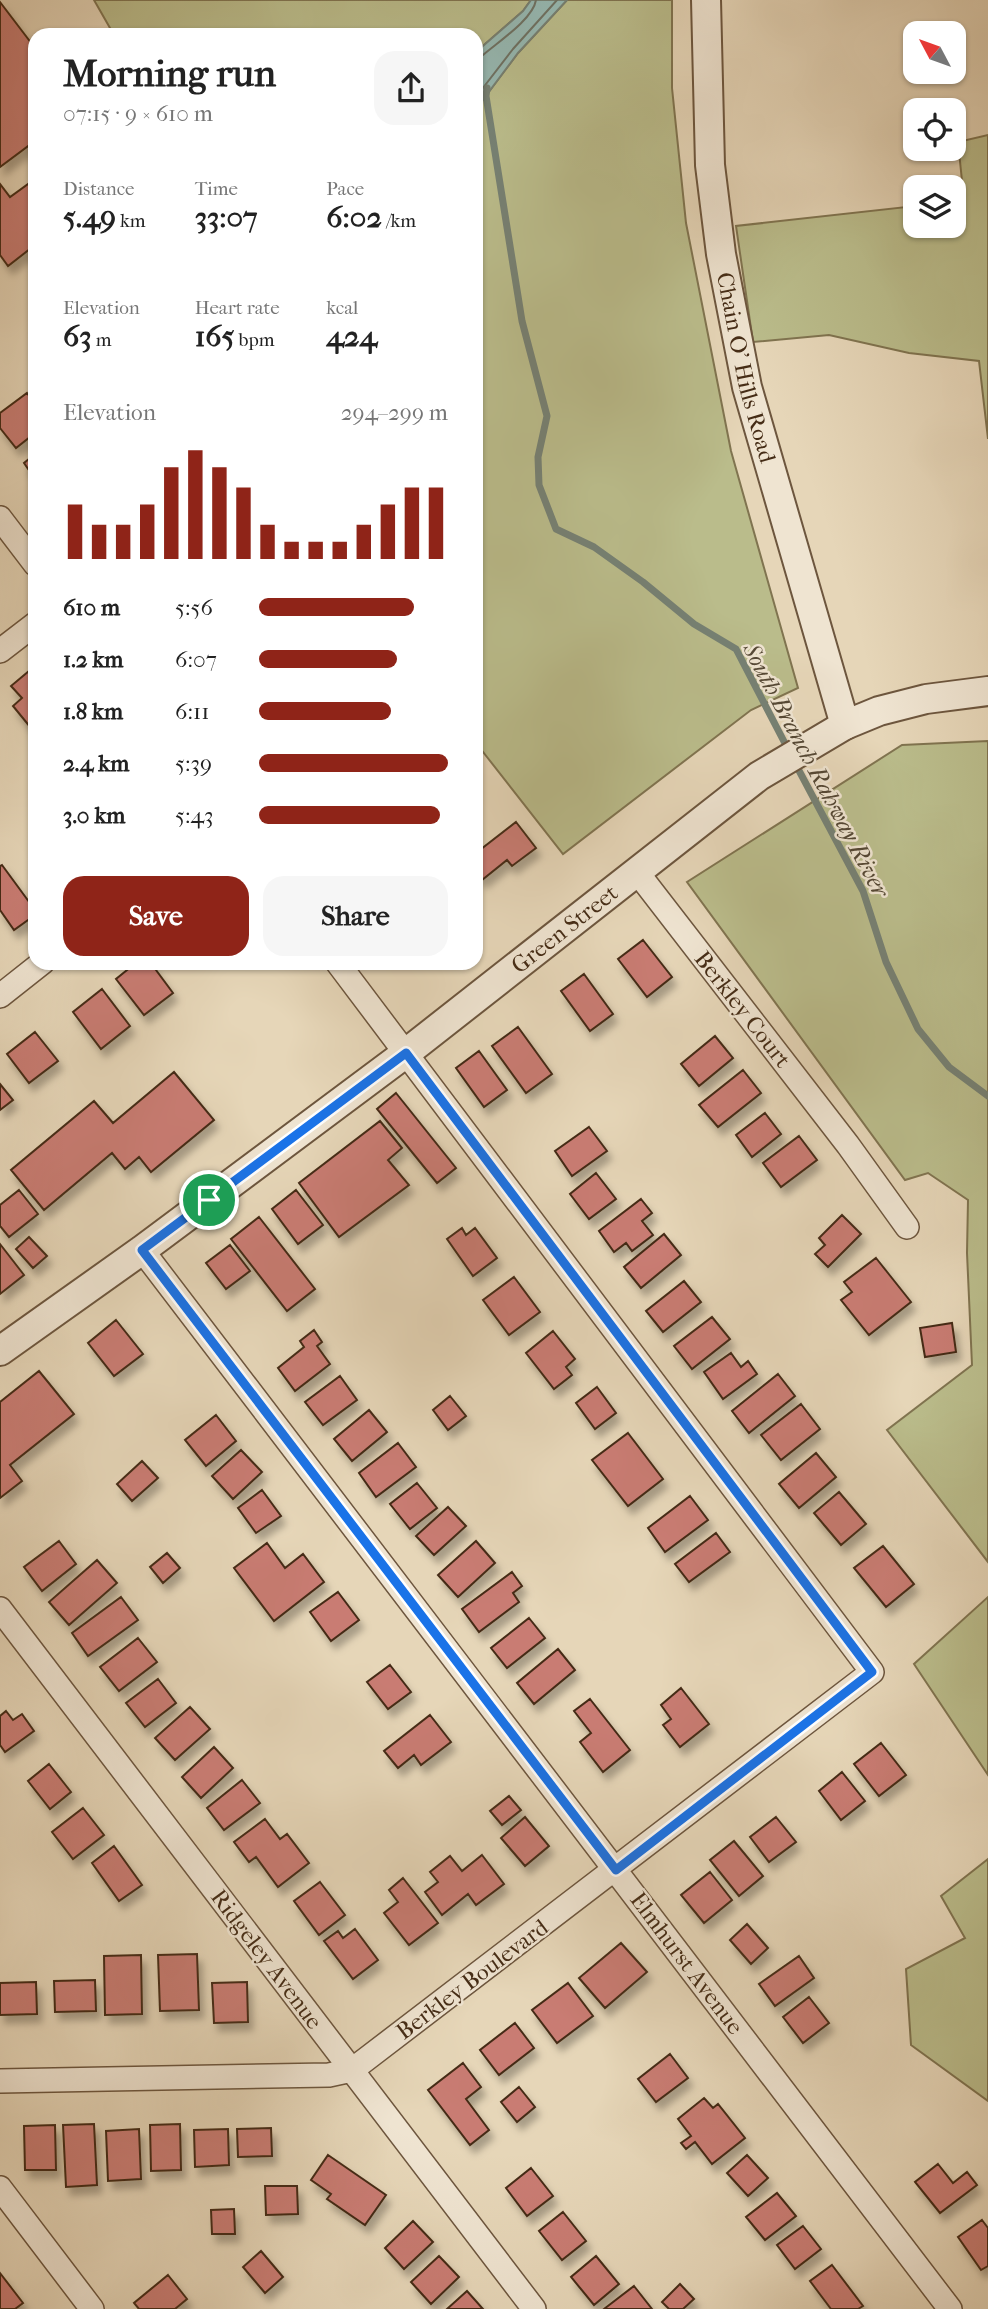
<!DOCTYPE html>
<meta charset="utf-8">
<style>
body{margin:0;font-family:"IM FELL French Canon",serif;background:#f6f6f6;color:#222;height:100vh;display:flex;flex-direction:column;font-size:26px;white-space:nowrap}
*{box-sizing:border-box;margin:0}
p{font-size:23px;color:#767676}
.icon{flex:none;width:38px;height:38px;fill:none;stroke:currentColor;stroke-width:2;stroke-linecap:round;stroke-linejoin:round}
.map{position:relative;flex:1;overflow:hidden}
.details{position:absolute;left:28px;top:28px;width:455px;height:942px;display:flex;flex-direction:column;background:#fff;border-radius:21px;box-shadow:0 2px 5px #0004}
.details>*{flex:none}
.needle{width:46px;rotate:311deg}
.tools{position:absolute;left:903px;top:21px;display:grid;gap:14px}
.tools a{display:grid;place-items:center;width:63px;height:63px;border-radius:14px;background:#fff;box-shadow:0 2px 5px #0004;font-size:35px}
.pin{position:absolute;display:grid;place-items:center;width:60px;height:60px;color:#fff;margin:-30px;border:4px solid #fff;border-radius:50%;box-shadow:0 2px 7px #0007}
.round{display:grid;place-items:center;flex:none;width:74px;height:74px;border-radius:21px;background:#f6f6f6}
.headline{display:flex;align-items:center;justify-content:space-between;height:119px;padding:0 35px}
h1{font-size:38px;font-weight:700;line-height:52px}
.figures{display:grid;grid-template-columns:repeat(3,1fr);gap:10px;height:119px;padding:7px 35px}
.figures div{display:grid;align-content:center}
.figures b{font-size:30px;font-weight:700}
.figures small{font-size:19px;font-weight:400}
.figures p{font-size:19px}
.chart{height:196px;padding:14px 35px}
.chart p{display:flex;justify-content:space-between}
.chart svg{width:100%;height:126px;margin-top:7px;stroke:#8f2418;stroke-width:6}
.button{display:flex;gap:14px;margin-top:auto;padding:14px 35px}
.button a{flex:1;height:80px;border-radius:21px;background:#8f2418;color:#fff;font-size:28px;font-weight:700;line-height:80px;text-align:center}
.button a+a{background:#f6f6f6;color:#222}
ul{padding:0 35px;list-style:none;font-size:23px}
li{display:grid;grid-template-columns:112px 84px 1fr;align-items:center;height:52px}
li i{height:18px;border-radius:9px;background:#8f2418}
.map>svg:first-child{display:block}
</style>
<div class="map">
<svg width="988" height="2309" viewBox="0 0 988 2309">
<defs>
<filter id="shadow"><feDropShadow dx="4.5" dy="8" stdDeviation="3.5" flood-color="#0004"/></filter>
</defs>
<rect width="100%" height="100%" fill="#e6d6b8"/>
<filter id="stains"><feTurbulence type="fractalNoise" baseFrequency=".00286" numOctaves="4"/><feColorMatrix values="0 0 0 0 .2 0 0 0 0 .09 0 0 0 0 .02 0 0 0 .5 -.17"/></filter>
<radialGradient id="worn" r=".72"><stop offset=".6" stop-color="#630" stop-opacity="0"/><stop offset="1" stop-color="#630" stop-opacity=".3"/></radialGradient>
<path fill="#babc8b" stroke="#807450" stroke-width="2" d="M94 0H531L523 11 476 52V35H114Z
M567 0H672V88L686 223 731 451 798 688 751 710 563 854 476 743V109L518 53Z
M988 135V439L979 361 909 353 829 335 753 342 736 226 915 206V226H954V202L964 200 958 142Z
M988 741V1562L887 1430 972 1365 967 1253 968 1200 928 1173 905 1180 687 882 902 745Z
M988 1597V1775L914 1664Z
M988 1859V2101L911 2045 906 1969 965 1938 941 1896Z"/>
<path fill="#96b9b3" stroke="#768174" stroke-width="2" d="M531 0H567L518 53 476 109V52L523 11Z"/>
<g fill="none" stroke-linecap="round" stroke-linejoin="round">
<path stroke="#6e7264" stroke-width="2" d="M476 56 483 55C498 42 533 19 536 0
M476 97 513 49 557 0"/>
<path stroke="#768174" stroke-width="7" d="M487 88 486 96 522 321 547 416 538 457 539 485 556 529 594 547 643 582 694 624 736 649 790 753
M795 763 863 891 886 962 918 1029 949 1067 988 1096"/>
</g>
<path fill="#c97b73" stroke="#452c16" stroke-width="2" filter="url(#shadow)" d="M0 2 35 48V149L31 144 0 167Z
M35 179V245L8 266 0 255V184L10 197Z
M27 393 35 404V433L16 448 0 428V413Z
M35 454V479L24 463Z
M35 666V733L13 706 22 698 11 686Z
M516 822 536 848 512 866 507 860 482 880 476 872V853Z
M2 865 35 910V915L14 930 0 910V866Z
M643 940 672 977 647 997 618 959Z
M137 962H150L173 993 144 1015 116 979Z
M584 974 613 1014 590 1031 561 991Z
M102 989 130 1026 101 1049 73 1012Z
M518 1027 552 1074 526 1093 492 1046Z
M35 1032 58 1061 29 1083 7 1054Z
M715 1036 733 1058 699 1086 681 1064Z
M479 1051 507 1090 484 1107 456 1068Z
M743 1070 761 1093 718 1127 699 1105Z
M174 1072 214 1120 151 1172 139 1157 125 1169 112 1153 44 1210 11 1170 94 1101 113 1123Z
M0 1084 13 1100 0 1110Z
M396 1093 456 1168 437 1183 377 1109Z
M765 1113 781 1134 752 1157 736 1135Z
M380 1121 402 1148 388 1160 409 1185 339 1237 299 1183Z
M589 1127 607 1151 572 1176 555 1151Z
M799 1136 817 1160 781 1187 763 1163Z
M596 1173 616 1199 589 1219 570 1194Z
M19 1190 38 1214 9 1237 0 1226V1205Z
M296 1190 323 1225 298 1244 272 1209Z
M641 1199 652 1213 642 1221 653 1235 632 1251 626 1243 614 1252 599 1231Z
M842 1215 861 1234 828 1267 815 1254 825 1245 819 1238Z
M259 1217 315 1289 287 1311 231 1239Z
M462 1228 466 1235 475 1228 497 1258 473 1276 447 1239Z
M664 1234 681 1255 641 1288 624 1267Z
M29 1237 47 1256 33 1268 16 1249Z
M0 1244 24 1275 0 1294Z
M230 1245 250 1271 226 1289 206 1263Z
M876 1258 911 1302 869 1335 841 1300 852 1292 844 1282Z
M514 1277 540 1312 509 1335 483 1300Z
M684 1281 701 1302 663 1332 646 1311Z
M712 1317 730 1339 692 1369 674 1346Z
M116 1320 143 1354 114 1376 88 1343Z
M952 1323 956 1352 925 1357 920 1328Z
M314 1330 322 1342 317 1346 330 1364 295 1391 278 1368 304 1347 300 1341Z
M553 1331 575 1359 566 1367 572 1375 554 1389 526 1353Z
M731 1353 741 1367 748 1361 757 1374 723 1399 704 1372Z
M39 1371 74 1414 10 1465 22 1481 0 1498V1402Z
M778 1374 795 1396 749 1433 732 1411Z
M340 1376 357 1400 323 1425 305 1402Z
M597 1387 616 1413 595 1429 576 1403Z
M450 1396 466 1416 448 1430 433 1410Z
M801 1404 820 1429 781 1460 761 1435Z
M369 1410 387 1432 352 1461 334 1439Z
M216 1415 236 1441 206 1466 185 1440Z
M628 1433 663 1479 628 1506 592 1460Z
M398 1443 416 1467 376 1497 359 1473Z
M241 1450 262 1472 233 1499 212 1476Z
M816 1453 836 1477 799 1508 779 1484Z
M142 1461 158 1478 132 1501 117 1484Z
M417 1483 437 1508 410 1529 390 1504Z
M262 1490 281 1516 256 1533 238 1508Z
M839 1492 866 1524 841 1545 814 1513Z
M690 1496 708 1520 665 1552 648 1528Z
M448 1507 466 1526 434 1555 416 1536Z
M716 1533 730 1552 689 1582 675 1564Z
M59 1541 76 1564 42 1591 24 1567Z
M476 1541 495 1563 458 1597 438 1575Z
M267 1543 285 1568 303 1554 324 1582 274 1621 234 1568Z
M883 1546 914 1584 886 1607 854 1568Z
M167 1553 180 1568 163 1583 150 1567Z
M97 1560 117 1583 69 1625 49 1602Z
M512 1572 522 1586 513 1593 519 1602 479 1632 462 1609Z
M338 1592 359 1620 331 1641 310 1612Z
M121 1597 138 1620 88 1656 72 1633Z
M529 1618 545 1638 507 1668 491 1648Z
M138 1638 157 1662 119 1691 100 1667Z
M558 1649 575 1670 534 1704 517 1683Z
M390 1665 411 1692 388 1709 367 1682Z
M158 1679 176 1703 145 1727 126 1703Z
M681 1688 709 1724 680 1747 663 1725 671 1719 661 1705Z
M590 1699 630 1750 603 1772 580 1742 591 1733 574 1711Z
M190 1707 210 1729 175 1760 155 1738Z
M6 1711 13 1720 22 1714 34 1731 5 1752 0 1745V1716Z
M430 1715 451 1742 421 1765 414 1755 398 1768 384 1751Z
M881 1743 906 1775 879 1796 854 1764Z
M214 1747 233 1768 201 1798 182 1777Z
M49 1764 71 1792 50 1809 28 1781Z
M842 1772 865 1801 841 1820 819 1791Z
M242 1780 260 1803 224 1830 207 1808Z
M509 1796 521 1810 502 1825 490 1811Z
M83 1808 104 1835 73 1859 52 1832Z
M525 1817 549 1846 525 1866 501 1838Z
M776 1817 796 1842 769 1862 750 1837Z
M265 1819 280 1839 287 1834 309 1863 278 1887 256 1857 249 1862 234 1842Z
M734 1841 763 1876 739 1896 710 1860Z
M114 1846 142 1885 119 1901 92 1863Z
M482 1855 504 1884 476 1905 468 1894 442 1915 425 1892 438 1882 430 1872 450 1856 462 1871Z
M710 1872 732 1900 704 1923 681 1895Z
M403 1878 438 1923 409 1945 384 1913 398 1902 389 1890Z
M320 1882 345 1915 319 1935 294 1901Z
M747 1924 768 1948 751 1964 730 1940Z
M355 1929 378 1960 353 1979 324 1941 338 1931 343 1938Z
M621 1943 647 1972 605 2008 579 1978Z
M197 1954 199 2010 160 2011 158 1955Z
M141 1955 142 2014 105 2015 104 1956Z
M799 1956 814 1978 775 2006 759 1984Z
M95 1980 96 2011 55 2012 54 1981Z
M36 1982 37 2014 0 2015V1983Z
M247 1982 248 2022 214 2023 212 1983Z
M568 1983 593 2016 557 2043 532 2010Z
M809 1997 829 2023 803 2043 783 2017Z
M515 2023 534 2048 499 2075 480 2050Z
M670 2054 688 2078 656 2102 638 2079Z
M463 2063 481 2087 466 2099 489 2130 470 2145 428 2090Z
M519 2087 535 2107 517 2122 501 2102Z
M704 2098 713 2108 718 2104 745 2138 712 2164 695 2142 686 2149 681 2143 691 2136 678 2119Z
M94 2124 97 2185 66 2187 63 2125Z
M180 2124 181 2170 151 2171 150 2125Z
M55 2125 56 2170H25L24 2126Z
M271 2128 272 2156 238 2157 237 2129Z
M139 2129 141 2179 108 2181 106 2131Z
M228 2129 229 2165 195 2167 194 2130Z
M328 2155 386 2195 365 2225 327 2199 331 2194 311 2180Z
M747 2155 768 2178 748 2196 727 2173Z
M938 2164 953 2183 967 2172 977 2185 940 2213 915 2182Z
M531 2168 553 2196 527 2216 506 2188Z
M265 2186H297L298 2214 266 2215Z
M777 2193 796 2216 765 2240 746 2217Z
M234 2209 235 2234H212L211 2210Z
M563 2212 586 2241 562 2260 539 2231Z
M982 2220 988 2228V2266L981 2270 958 2237Z
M413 2221 433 2242 404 2269 385 2248Z
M803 2226 821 2249 795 2269 777 2245Z
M261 2251 283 2277 265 2293 243 2267Z
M439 2256 459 2277 431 2304 411 2282Z
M596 2256 619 2284 594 2305 571 2277Z
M832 2265 863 2306 858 2309H831L810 2281Z
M0 2273 23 2303 15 2309H0Z
M168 2275 187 2299 175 2309H139L134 2303Z
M680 2284 694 2299 683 2309H669L662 2302Z
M634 2286 652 2309H604Z
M467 2291 483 2309H447Z"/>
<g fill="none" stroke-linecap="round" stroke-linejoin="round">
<defs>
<path id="minor" d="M0 518 35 564
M0 651 35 624
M637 872 848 1145 907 1227
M0 996 43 962
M142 1250 950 2309
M0 1609 534 2309
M0 2081 329 2075 352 2070 872 1672 337 962
M0 2188 92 2309"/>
<g id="tertiary">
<path id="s1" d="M706 0 710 165 721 254 747 387 845 725"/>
<path id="s2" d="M0 1351 142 1250 406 1053 759 776 845 725 879 711 926 699 988 691"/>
</g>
</defs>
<use href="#minor" stroke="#6d563e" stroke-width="26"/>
<use href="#tertiary" stroke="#6d563e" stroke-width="32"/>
<use href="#minor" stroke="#efe4d1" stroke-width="23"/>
<use href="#tertiary" stroke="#efe4d1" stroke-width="28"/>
</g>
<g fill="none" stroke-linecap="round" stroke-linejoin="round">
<defs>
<path id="route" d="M406 1053 872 1672 616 1870 142 1250Z"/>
</defs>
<use href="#route" stroke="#fff" stroke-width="14"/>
<use href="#route" stroke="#1a73e8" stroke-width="9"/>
</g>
<g text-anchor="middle" stroke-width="5" stroke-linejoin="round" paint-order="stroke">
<g font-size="23" fill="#452c16" stroke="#efe4d1">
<text dy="8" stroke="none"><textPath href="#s1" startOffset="371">Chain O' Hills Road</textPath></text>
<text dy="8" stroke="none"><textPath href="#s2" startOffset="705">Green Street</textPath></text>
<text transform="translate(743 1009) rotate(52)" y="8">Berkley Court</text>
<text transform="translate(267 1959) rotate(53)" y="8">Ridgeley Avenue</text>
<text transform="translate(687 1963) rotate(53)" y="8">Elmhurst Avenue</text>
<text transform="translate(472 1979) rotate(-37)" y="8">Berkley Boulevard</text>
</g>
<g font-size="24" font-style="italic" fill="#554835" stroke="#efe4d1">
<text transform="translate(816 770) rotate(62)" y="8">South Branch Rahway River</text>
</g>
</g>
<rect width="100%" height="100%" filter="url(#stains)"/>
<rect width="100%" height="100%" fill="url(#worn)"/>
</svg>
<div class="tools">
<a><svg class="needle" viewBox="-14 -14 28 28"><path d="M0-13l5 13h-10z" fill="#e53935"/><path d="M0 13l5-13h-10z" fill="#767676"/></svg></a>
<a><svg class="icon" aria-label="locate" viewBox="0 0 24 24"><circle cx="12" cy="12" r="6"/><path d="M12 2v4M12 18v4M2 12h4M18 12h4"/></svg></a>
<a><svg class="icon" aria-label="layers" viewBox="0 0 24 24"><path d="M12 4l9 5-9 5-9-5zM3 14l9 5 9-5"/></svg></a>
</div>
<div class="pin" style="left:209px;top:1200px;background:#1e9e55"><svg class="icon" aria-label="arrive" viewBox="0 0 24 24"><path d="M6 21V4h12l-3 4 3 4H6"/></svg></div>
<section class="details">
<div class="headline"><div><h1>Morning run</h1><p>07:15 · 9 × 610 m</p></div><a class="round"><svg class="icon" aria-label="share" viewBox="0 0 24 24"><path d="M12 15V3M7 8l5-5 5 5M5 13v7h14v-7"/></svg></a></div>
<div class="figures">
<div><p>Distance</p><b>5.49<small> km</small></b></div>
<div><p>Time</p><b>33:07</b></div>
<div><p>Pace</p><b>6:02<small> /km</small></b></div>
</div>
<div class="figures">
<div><p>Elevation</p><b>63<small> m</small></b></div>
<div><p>Heart rate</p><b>165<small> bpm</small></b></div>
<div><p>kcal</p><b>424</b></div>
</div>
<div class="chart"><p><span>Elevation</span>294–299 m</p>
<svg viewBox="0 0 160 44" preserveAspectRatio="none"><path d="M5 44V25M15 44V32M25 44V32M35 44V25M45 44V12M55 44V6M65 44V12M75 44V19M85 44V32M95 44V38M105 44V38M115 44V38M125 44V32M135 44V25M145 44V19M155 44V19"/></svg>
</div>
<ul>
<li><b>610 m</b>5:56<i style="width:82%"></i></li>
<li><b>1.2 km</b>6:07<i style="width:73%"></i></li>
<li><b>1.8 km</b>6:11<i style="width:70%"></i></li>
<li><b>2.4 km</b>5:39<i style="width:100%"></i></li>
<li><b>3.0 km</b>5:43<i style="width:96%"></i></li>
</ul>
<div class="button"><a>Save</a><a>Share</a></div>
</section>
</div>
